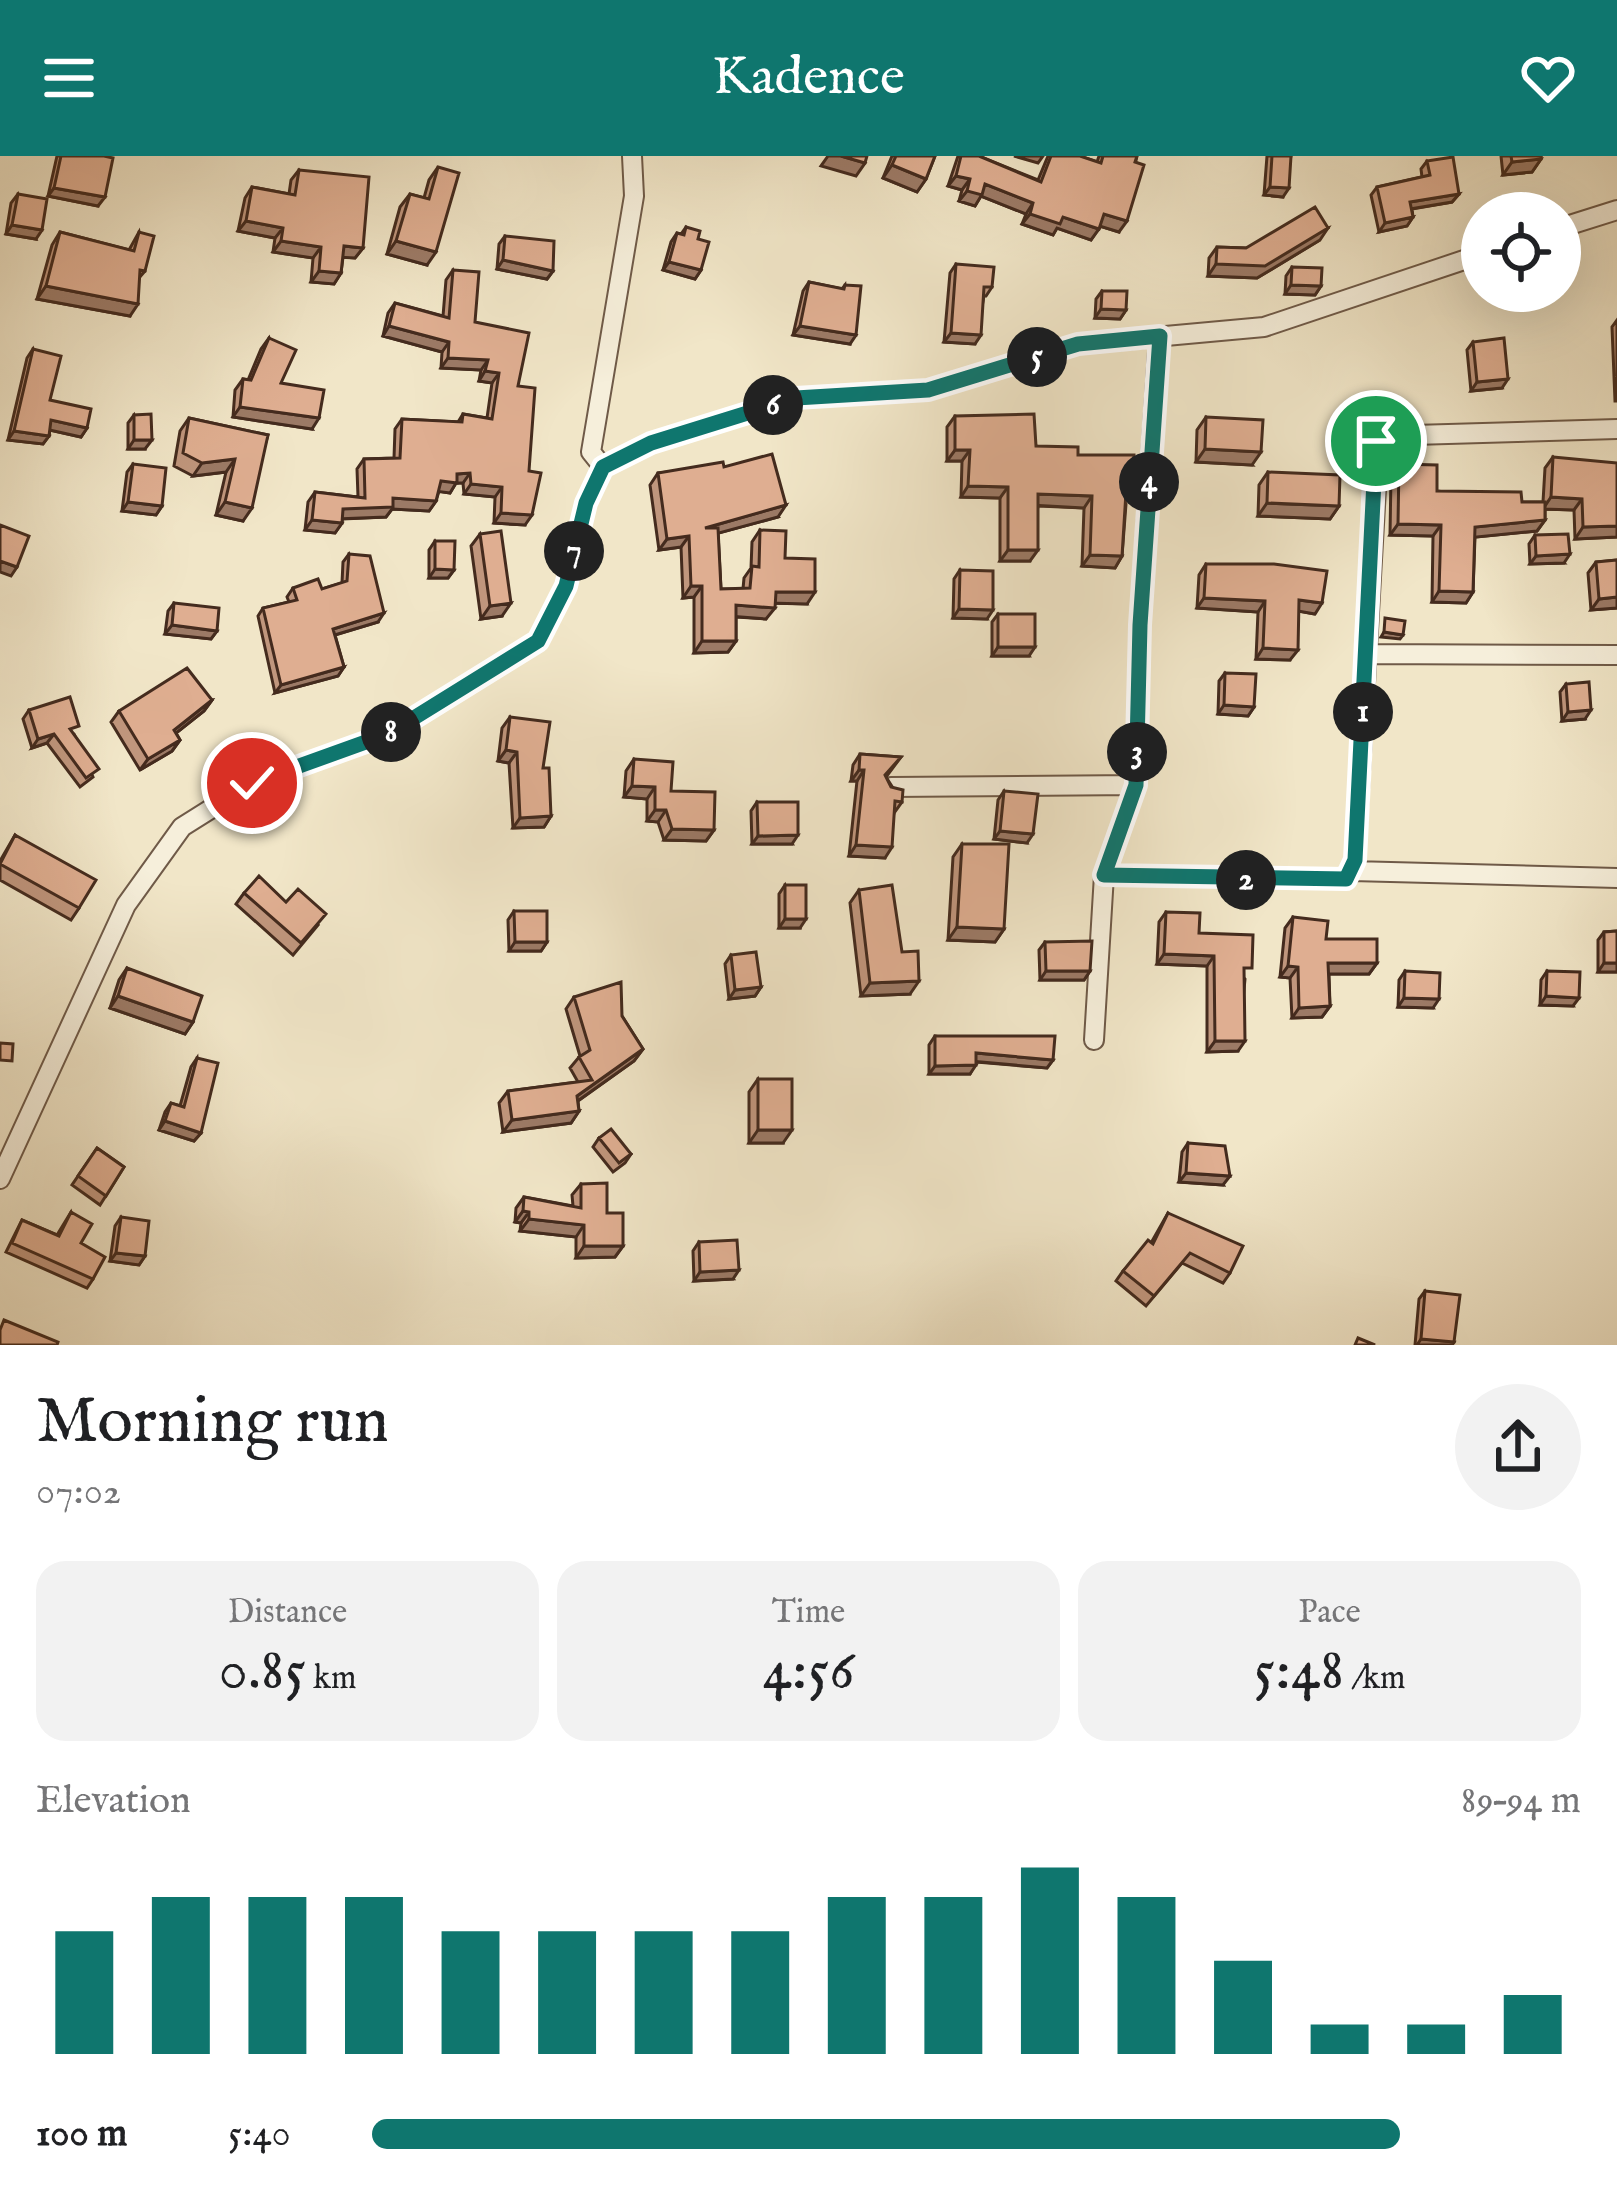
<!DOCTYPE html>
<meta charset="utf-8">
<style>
body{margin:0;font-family:"IM FELL English",serif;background:#f2f2f2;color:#202124;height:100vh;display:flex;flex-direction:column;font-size:45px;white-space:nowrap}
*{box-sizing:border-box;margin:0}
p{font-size:39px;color:#757577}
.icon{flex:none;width:66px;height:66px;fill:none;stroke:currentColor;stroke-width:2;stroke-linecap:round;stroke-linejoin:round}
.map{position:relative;height:1189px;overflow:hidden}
.details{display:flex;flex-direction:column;background:#fff;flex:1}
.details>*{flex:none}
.fabs{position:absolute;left:1461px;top:36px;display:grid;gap:24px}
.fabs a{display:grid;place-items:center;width:120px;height:120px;border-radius:50%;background:#fff;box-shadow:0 12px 48px #0002;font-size:60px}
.pin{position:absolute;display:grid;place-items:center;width:102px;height:102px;color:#fff;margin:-51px;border:6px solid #fff;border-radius:50%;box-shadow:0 3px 12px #0007}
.km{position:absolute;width:60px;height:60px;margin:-30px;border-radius:50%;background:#222;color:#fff;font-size:33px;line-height:60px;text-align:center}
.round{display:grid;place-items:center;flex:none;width:126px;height:126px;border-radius:63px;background:#f2f2f2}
.overview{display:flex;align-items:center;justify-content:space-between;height:204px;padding:0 36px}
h1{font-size:66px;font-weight:600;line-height:90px}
.metrics{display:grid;grid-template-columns:repeat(3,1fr);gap:18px;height:204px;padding:12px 36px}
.metrics div{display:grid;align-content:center;border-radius:30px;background:#f2f2f2;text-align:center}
.metrics b{font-size:60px;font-weight:600}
.metrics small{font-size:33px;font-weight:400}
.metrics p{font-size:33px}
.chart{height:336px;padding:24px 36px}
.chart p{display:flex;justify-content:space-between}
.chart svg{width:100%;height:216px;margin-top:12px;stroke:#0f766e;stroke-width:6}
ul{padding:0 36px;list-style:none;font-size:39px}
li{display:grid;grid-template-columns:192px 144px 1fr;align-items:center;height:90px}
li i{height:30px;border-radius:15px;background:#0f766e}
header{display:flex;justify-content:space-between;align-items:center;height:156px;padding:0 36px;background:#0f766e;color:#fff;font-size:54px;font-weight:600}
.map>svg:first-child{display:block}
</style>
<header><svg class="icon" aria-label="menu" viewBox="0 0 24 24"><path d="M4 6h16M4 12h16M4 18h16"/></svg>Kadence<svg class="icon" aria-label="heart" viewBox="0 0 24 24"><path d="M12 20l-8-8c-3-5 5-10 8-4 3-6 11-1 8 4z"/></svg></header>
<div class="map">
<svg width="1617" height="1189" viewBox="0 0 1617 1189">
<rect width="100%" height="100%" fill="#f1e6c8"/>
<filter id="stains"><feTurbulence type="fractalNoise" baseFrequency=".00167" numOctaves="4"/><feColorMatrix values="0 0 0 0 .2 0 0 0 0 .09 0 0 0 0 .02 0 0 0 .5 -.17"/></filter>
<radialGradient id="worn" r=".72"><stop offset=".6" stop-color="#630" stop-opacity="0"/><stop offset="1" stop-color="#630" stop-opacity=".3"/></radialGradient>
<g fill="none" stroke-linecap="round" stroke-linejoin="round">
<defs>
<path id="minor" d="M1560 72 1617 54
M603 311 591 296 634 40 632 0
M1366 498 1617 499
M891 631 1136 629
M1352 715 1617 722
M1104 719 1345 723 1355 704 1379 280 1617 273
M1094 884 1104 719 1136 629 1140 469 1159 180
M0 1023 126 749 182 671 252 627 388 578 538 485 566 430 586 347 603 311 651 287 796 242 929 234 1078 188 1264 171 1482 98"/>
</defs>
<use href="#minor" stroke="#6f5a48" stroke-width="22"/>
<use href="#minor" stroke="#f6efdb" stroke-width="18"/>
</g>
<path fill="#c0967d" stroke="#442b1e" stroke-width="3" d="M57 0H104L98 50 48 40Z
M892 0H935L926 23 917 36 883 22Z
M958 0H979L1038 24 1048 0H1080L1097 6 1099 0H1137L1119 76 1100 70 1091 84 1057 72 1053 79 1022 68 1026 58 981 40 975 50 959 45 962 34 948 30Z
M1267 0H1291L1283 41 1264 39Z
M1501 0H1541V3L1532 16 1503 19Z
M1427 5 1459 38 1452 46 1412 53 1413 61 1407 70 1379 76 1371 39 1377 31 1422 21 1421 13Z
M438 11 427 109 387 98 400 51 410 38 424 42 429 24Z
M299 14 363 92 355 102 343 101 341 117 334 128 311 126 313 102 273 96 275 82 238 75 245 42 252 31 289 38 291 24Z
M18 38 36 83 6 78 11 47Z
M686 71 698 83 701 114 695 123 663 114 671 86 677 77 681 78Z
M60 76 129 94 139 76 145 115 139 122 130 160 37 143 52 89Z
M505 80 553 115 547 123 497 113 499 88Z
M1320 84 1257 122 1208 120 1209 102 1217 91 1246 92Z
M956 108 992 131 986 140H984L975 188 944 186 950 117Z
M1292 111 1321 130 1315 139 1285 138 1286 120Z
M453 114 475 166 518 230 525 369 494 367 495 341 464 338 463 327H456L450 337 439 335 436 345 429 355 392 353 386 361 342 363V367L335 377 305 374 308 346 315 336 358 341 357 313 364 303 394 302 395 273 402 263 458 266 463 258 487 262 492 227 479 225 481 214 441 212 442 196 383 180 388 157 395 147 443 160 446 124Z
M809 126 842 133 845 129 850 188 793 179 803 135Z
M1102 135 1126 154 1120 163 1095 162 1096 143Z
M1617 164V245H1615L1612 171Z
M269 182 281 227 312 273 233 261 235 234 243 223 248 224 261 193Z
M1473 186 1502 232 1471 235 1467 194Z
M33 193 50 244 87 272 81 281 50 274 49 280 43 288 8 284 27 202Z
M134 259 145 293H128V267Z
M955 260 1036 290 1078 299 1126 348 1122 400 1115 412 1082 410 1084 352 1038 350 1030 405H1000V342L961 341 962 305H947V271Z
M1206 261 1252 309 1196 306 1197 274Z
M189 262 268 279 243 365 216 359 226 316 193 320 174 310 180 275Z
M1553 301 1617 381 1575 383 1574 354 1545 353V364L1537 375 1475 381 1473 436 1466 447 1432 446 1433 380 1390 379 1391 319 1399 308 1437 335 1522 346H1543L1545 312Z
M133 308 162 350 156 359 122 355 127 316Z
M724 311 778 361 718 377 721 433H743L744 422 751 412 752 386 760 374 785 402 807 448 775 447 766 463 736 461V485L728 496 694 497V441L683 442 681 391 659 394 650 329 658 317Z
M1268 316 1339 350 1330 363 1258 360 1259 329Z
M480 378 502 460 481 463 471 390Z
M1535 379 1564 407 1530 408 1529 388Z
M435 385 454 414 448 422H429V394Z
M349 398 378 466 335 479 344 511 338 520 275 537 258 460 263 452 289 446 287 441 293 432 322 433 342 427 343 406Z
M1617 404V452L1591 454 1588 417 1596 406Z
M1206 408 1315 458 1299 455 1290 504 1256 503 1258 456 1197 452 1199 419Z
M960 414 987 463 953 462 954 423Z
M174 447 217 475 211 483 165 478 168 455Z
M998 458 1029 500H992V466Z
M1225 517 1254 551 1248 560 1218 558 1219 525Z
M1566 528 1585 563 1562 565 1560 536Z
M212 544 204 555 176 577 180 584 172 595 140 614 111 566 119 555Z
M29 554 74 578 93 621 80 631 47 587 32 592 23 563Z
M510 561 543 612 551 660 544 671 513 672 509 607 498 605 502 572Z
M860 598 901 601 886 621 902 646 894 657 885 702 849 700 857 625H851L853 609Z
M634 603 714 674 706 685 664 684 658 666 647 665V643L624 641 626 615Z
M1004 635 1027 687 994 683 998 644Z
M757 646 792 688H752L751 655Z
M15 679 79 752 71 764 0 724V705Z
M962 688 1004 773 995 786 948 784 953 701Z
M785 729 800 772H779V738Z
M859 734 902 796 910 838 861 840 850 747Z
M244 737 286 746 318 769 293 799 236 748Z
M514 755 547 786 541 795H509L508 764Z
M1166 756 1199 777 1245 823 1238 895 1207 896V810L1157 808 1159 766Z
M1293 761 1326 783 1377 807 1369 818H1329L1330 850 1322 861 1292 862 1290 822 1280 821 1285 772Z
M1617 775V816H1598V784L1604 776Z
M1045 786 1090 815 1084 824H1040L1039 794Z
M731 799 761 831 755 840 729 843 725 808Z
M127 812 193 866 185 878 110 852 119 824Z
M1405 815 1433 852 1398 851 1399 824Z
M1547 815 1573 850 1540 849 1541 824Z
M574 841 622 860 643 893 634 905 578 945 579 955 571 967 503 976 499 947 508 935 578 926 570 912 580 900 566 853Z
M935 880 1053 904 1047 912 976 906 970 918H929V889Z
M197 902 201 977 194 985 159 974 165 956 171 947 180 950 191 911Z
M758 923 783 987H749V936Z
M599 982 631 998 625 1007 613 1016 593 991Z
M1188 987 1223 1029 1179 1026 1182 996Z
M97 992 124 1011 100 1049 72 1029Z
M581 1028 607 1057 623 1090 615 1101 576 1102V1081L520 1075 521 1067 515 1066 516 1052 524 1041 573 1050 572 1039Z
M71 1056 93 1123 87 1132 6 1096 22 1064 57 1079Z
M1168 1057 1230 1117 1223 1127 1182 1107 1146 1150 1116 1125 1123 1115 1151 1087Z
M121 1061 145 1100 139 1109 110 1105 115 1070Z
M699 1086 733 1123 694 1125 693 1095Z
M1425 1135 1454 1186 1452 1189H1415L1419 1143Z"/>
<path fill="#9c7a66" stroke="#442b1e" stroke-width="3" d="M828 0H841L865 7 856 20 821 10Z
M1014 0H1043L1038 7Z
M1541 3 1532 16 1503 19 1512 6Z
M892 9 926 23 917 36 883 22Z
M956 20 970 23 962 34 948 30Z
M985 28 1033 47 1026 58 981 40 975 50 959 45 967 35Z
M1270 31 1289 32 1283 41 1264 39Z
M54 32 105 41 98 50 48 40Z
M1459 38 1452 46 1404 54 1410 46Z
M1030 58 1063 61 1099 73 1091 84 1057 72 1053 79 1022 68Z
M1104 58 1127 65 1119 76 1096 69Z
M1413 61 1407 70 1379 76 1385 67Z
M246 65 283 72 275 82 238 75Z
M12 69 42 74 36 83 6 78Z
M1328 72 1320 84 1257 122 1208 120 1216 108Z
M281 85 321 91 313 102 273 96Z
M396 85 436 96 427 109 387 98Z
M344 90 363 92 355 102 336 101Z
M503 104 553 115 547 123 497 113Z
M669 106 701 114 695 123 663 114Z
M319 115 341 117 334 128 311 126Z
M1291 129 1321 130 1315 139 1285 138Z
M46 130 138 148 130 160 37 143Z
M1101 153 1126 154 1120 163 1095 162Z
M389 170 449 186 442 196 383 180Z
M800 170 856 179 850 188 793 179Z
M951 177 981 179 975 188 944 186Z
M448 202 488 204 481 214 441 212Z
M485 215 499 217 492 227 479 225Z
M1508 223 1502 232 1471 235 1477 226Z
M240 251 319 262 312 273 233 261Z
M51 264 87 272 81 281 45 273Z
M14 275 49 280 43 288 8 284Z
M134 284H152L145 293H128Z
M1205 293 1261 296 1252 309 1196 306Z
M955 294H970L962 305H947Z
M235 303 226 316 193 320 202 307Z
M470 317 463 327H456L450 337 434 335 441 325 457 318Z
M471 328 502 331 495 341 464 338Z
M968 330 1008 331 1000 342 961 341Z
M1038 338 1092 340 1084 352 1030 349Z
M1551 341 1582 343 1574 354 1543 353Z
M393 342 436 345 429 355 392 353 386 361 336 363 343 353Z
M128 346 162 350 156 359 122 355Z
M225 346 252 352 243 365 216 359Z
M1267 347 1339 350 1330 363 1258 360Z
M786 349 778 361 697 383 705 372Z
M501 357 532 359 525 369 494 367Z
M312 364 342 367 335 377 305 374Z
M1545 364 1537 375 1467 382 1475 371Z
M1398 368 1441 369 1433 380 1390 379Z
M1617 370V381L1575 383 1583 371Z
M689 380 681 391 659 394 667 383Z
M1008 394H1038L1030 405H1000Z
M1570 398 1564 407 1530 408 1536 400Z
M1090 399 1122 400 1115 412 1082 410Z
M0 405 17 411 11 420 0 416Z
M435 413 454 414 448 422H429Z
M691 430H702L694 441 683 442Z
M1439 435 1473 436 1466 447 1432 446Z
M776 436H815L807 448 768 447Z
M1617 441V452L1591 454 1599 443Z
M1204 442 1265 445 1258 456 1197 452Z
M1299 444 1322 447 1315 458 1292 454Z
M511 447 502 460 481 463 490 450Z
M736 449 775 452 766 463 728 460Z
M959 453 993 454 987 463 953 462Z
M384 457 378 466 328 481 333 473Z
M172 469 217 475 211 483 165 478Z
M1384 476 1403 479 1400 483 1381 481Z
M702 485H736L728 496 694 497Z
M998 491H1035L1029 500H992Z
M1263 492 1298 494 1290 504 1256 503Z
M344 511 338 520 275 537 281 529Z
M212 544 204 555 166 585 174 574Z
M1224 549 1254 551 1248 560 1218 558Z
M1591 554 1585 563 1562 565 1568 556Z
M54 578 47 587 32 592 38 583Z
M180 584 172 595 140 614 148 603Z
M506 594 517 596 509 607 498 605Z
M859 614H864L857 625H851Z
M632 630 655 631 647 643 624 641Z
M655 654H666L658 666 647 665Z
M551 660 544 671 513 672 520 662Z
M672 673 714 674 706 685 664 684Z
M1000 675 1033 678 1027 687 994 683Z
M798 679 792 688H752L758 680Z
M856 689 892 691 885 702 849 700Z
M785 763H806L800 772H779Z
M957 771 1004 773 995 786 948 784Z
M515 786H547L541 795H509Z
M1164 798 1214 800 1207 810 1157 808Z
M1328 807H1377L1369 818H1321Z
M1604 807H1617V816H1598Z
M1288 810 1298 811 1290 822 1280 821Z
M1046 815H1090L1084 824H1040Z
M919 825 910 838 861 840 870 827Z
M761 831 755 840 729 843 735 834Z
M118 840 193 866 185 878 110 852Z
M1546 840 1579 842 1573 850 1540 849Z
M1404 842 1439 843 1433 852 1398 851Z
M1330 850 1322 861 1292 862 1299 852Z
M1215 885H1245L1238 895 1207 896Z
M643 893 634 905 569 951 577 940Z
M976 897 1053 904 1047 912 970 905Z
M976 909 970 918H929L935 910Z
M579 955 571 967 503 976 512 964Z
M165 965 201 977 194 985 159 974Z
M758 974H792L783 987H749Z
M1186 1017 1230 1020 1223 1029 1179 1026Z
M523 1055 529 1056 521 1067 515 1066Z
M529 1063 584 1069 576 1081 520 1075Z
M584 1090H623L615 1101 576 1102Z
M116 1097 145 1100 139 1109 110 1105Z
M739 1114 733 1123 694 1125 700 1116Z
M1421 1183 1454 1186 1452 1189H1417Z"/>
<path fill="#dfae91" stroke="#442b1e" stroke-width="3" d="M61 0H104L113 2 105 41 54 32Z
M841 0H867L865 7Z
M896 0H935L926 23 892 9Z
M961 0H979L1041 26 1051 0H1080L1101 7 1103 0H1137L1135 6 1144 9 1127 65 1104 58 1099 73 1063 61 1060 68 1030 58 1033 47 985 28 982 39 967 35 970 23 956 20Z
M1272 0H1291L1289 32 1270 31Z
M1511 0H1541V3L1512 6Z
M1453 1 1459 38 1410 46 1413 61 1385 67 1377 31 1430 19 1427 5Z
M438 11 459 17 436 96 396 85 410 38 429 43Z
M299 14 369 21 363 92 344 90 341 117 319 115 321 91 281 85 283 72 246 65 252 31 295 39Z
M18 38 47 43 42 74 12 69Z
M1315 51 1328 72 1265 110 1216 108 1217 91 1246 92Z
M686 71 700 75 698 83 709 86 701 114 669 106 677 77 684 79Z
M60 76 134 95 139 76 154 80 145 115 140 114 138 148 46 130Z
M505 80 554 85 553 115 503 104Z
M956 108 994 111 992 131H984L981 179 951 177Z
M1292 111 1322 112 1321 130 1291 129Z
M453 114 479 116 475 166 529 177 518 230 535 232 529 315 541 317 532 359 501 357 502 331 471 328 470 317 457 318V327L441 325 436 345 393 342V351L343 353 342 367 312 364 315 336 365 342 364 303 400 302 402 263 462 266 463 258 492 263 499 217 485 215 488 204 448 202 449 186 389 170 395 147 449 162Z
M809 126 844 133 845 129 861 130 856 179 800 170Z
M1102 135H1127L1126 154 1101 153Z
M269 182 296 194 281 227 324 234 319 262 240 251 243 223 251 224Z
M1504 182 1508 223 1477 226 1473 186Z
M33 193 61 200 50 244 91 253 87 272 51 264 49 280 14 275Z
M151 258 152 284H134V259Z
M1034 258 1036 290 1078 291V299H1134V336H1126L1122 400 1090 399 1092 340 1038 338V394H1008V331L968 330 970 294H955V260Z
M1206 261 1263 264 1261 296 1205 293Z
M189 262 268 279 252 352 225 346 235 303 202 307 183 297Z
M772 298 786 349 705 372H718L721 433 750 432 752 410 759 411 760 374 786 375 785 402 815 403V436H776L775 452 736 449V485H702V430H691L689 380 667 383 658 317 723 306 724 311Z
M1553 301 1617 307V370L1583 371 1582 343 1551 341Z
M133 308 166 312 162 350 128 346Z
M1399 308 1437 309V335L1521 336 1522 346H1545V364L1475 371 1473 436 1439 435 1441 369 1398 368Z
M1268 316 1340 319 1339 350 1267 347Z
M0 369 29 380 17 411 0 405Z
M501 375 511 447 490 450 480 378Z
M1568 378 1570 398 1536 400 1535 379Z
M435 385H455L454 414 435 413Z
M349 398 370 400 384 457 333 473 344 511 281 529 263 452 297 444 293 432 318 423 322 433 347 425Z
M1617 404V441L1599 443 1596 406Z
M1206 408H1274L1327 415 1322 447 1299 444 1298 494 1263 492 1265 445 1204 442Z
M960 414 993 415V454L959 453Z
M174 447 219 452 217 475 172 469Z
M998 458H1035V491H998Z
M1385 462 1405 465 1403 479 1384 476Z
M187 512 212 544 174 574 180 584 148 603 119 555Z
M1225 517 1256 518 1254 551 1224 549Z
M1589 526 1591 554 1568 556 1566 528Z
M70 541 79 570 70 573 99 613 86 622 54 578 38 583 29 554Z
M510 561 550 566 543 612H549L551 660 520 662 517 596 506 594Z
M860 598 901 601 885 619 891 631 903 634 902 646 895 645 892 691 856 689 864 614H859Z
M634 603 673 606 671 635 715 636 714 674 672 673 666 654H655V631L632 630Z
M1004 635 1038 638 1033 678 1000 675Z
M757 646H798V679L758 680Z
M15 679 96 724 79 752 0 708Z
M962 688H1009L1004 773 957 771Z
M259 720 286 746 298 733 326 758 301 787 244 737Z
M785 729H806V763H785Z
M892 729 902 796 918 795 919 825 870 827 859 734Z
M514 755H547V786H515Z
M1166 756 1200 757 1199 777 1253 779 1252 812H1244L1245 885H1215L1214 800 1164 798Z
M1293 761 1328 765 1326 783H1377V807H1328L1330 850 1299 852 1298 811 1288 810Z
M1617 775V807H1604V776Z
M1092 785 1090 815H1046L1045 786Z
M756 796 761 831 735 834 731 799Z
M127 812 202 840 193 866 118 840Z
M1405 815 1440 817 1439 843 1404 842Z
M1547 815 1580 816 1579 842 1546 840Z
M621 826 622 860 643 893 577 940 579 955 512 964 508 935 592 924 579 901 590 894 574 841Z
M935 880H1055L1053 904 976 897V909L935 910Z
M0 887 13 888 12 905 0 904Z
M197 902 218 907 201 977 165 965 171 947 184 951Z
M758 923H792V974H758Z
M611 973 631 998 619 1007 599 982Z
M1188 987 1225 990 1230 1020 1186 1017Z
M97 992 124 1011 106 1040 78 1020Z
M607 1027V1057H623V1090H584V1069L529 1063V1056L523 1055 524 1041 581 1052V1028Z
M71 1056 92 1068 81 1087 105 1101 93 1123 12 1087 22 1064 59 1080Z
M1168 1057 1243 1090 1230 1117 1190 1097 1154 1140 1123 1115 1148 1084 1153 1088Z
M121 1061 149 1065 145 1100 116 1097Z
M737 1084 739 1114 700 1116 699 1086Z
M1425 1135 1460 1139 1454 1186 1421 1183Z
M4 1164 58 1186 57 1189H0V1174Z
M1358 1182 1375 1189H1355Z"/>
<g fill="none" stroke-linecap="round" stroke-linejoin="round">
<defs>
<path id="route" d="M252 627 388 578 538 485 566 430 586 347 603 311 651 287 796 242 928 234 1078 188 1160 180 1140 469 1136 629 1104 719 1346 723 1355 704 1376 285"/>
</defs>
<use href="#route" stroke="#fff" stroke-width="24"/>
<use href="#route" stroke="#0f766e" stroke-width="15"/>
</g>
<rect width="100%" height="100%" filter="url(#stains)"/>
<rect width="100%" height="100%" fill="url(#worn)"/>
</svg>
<div class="fabs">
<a><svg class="icon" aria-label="locate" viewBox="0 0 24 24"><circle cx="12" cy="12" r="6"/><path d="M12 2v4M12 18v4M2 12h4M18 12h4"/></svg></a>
</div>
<div class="pin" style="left:1376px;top:285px;background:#1e9e55"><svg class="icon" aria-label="arrive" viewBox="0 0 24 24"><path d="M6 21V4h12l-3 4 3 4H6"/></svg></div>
<div class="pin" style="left:252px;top:627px;background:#d93025"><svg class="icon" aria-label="check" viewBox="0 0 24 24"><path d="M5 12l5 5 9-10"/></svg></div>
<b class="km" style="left:1363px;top:556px">1</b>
<b class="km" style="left:1246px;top:724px">2</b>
<b class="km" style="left:1137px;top:596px">3</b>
<b class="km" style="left:1149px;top:326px">4</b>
<b class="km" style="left:1037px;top:201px">5</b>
<b class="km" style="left:773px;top:249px">6</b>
<b class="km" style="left:574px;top:395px">7</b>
<b class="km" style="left:391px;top:576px">8</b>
</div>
<section class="details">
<div class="overview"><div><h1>Morning run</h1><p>07:02</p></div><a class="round"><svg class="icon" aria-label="share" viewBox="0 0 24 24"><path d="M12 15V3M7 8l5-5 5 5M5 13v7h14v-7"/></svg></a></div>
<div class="metrics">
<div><p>Distance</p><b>0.85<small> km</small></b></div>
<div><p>Time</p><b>4:56</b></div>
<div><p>Pace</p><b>5:48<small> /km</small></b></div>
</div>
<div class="chart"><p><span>Elevation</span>89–94 m</p>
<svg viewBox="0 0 160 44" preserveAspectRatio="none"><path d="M5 44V19M15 44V12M25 44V12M35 44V12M45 44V19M55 44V19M65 44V19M75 44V19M85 44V12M95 44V12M105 44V6M115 44V12M125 44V25M135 44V38M145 44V38M155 44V32"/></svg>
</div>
<ul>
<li><b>100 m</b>5:40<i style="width:85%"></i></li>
</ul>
</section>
